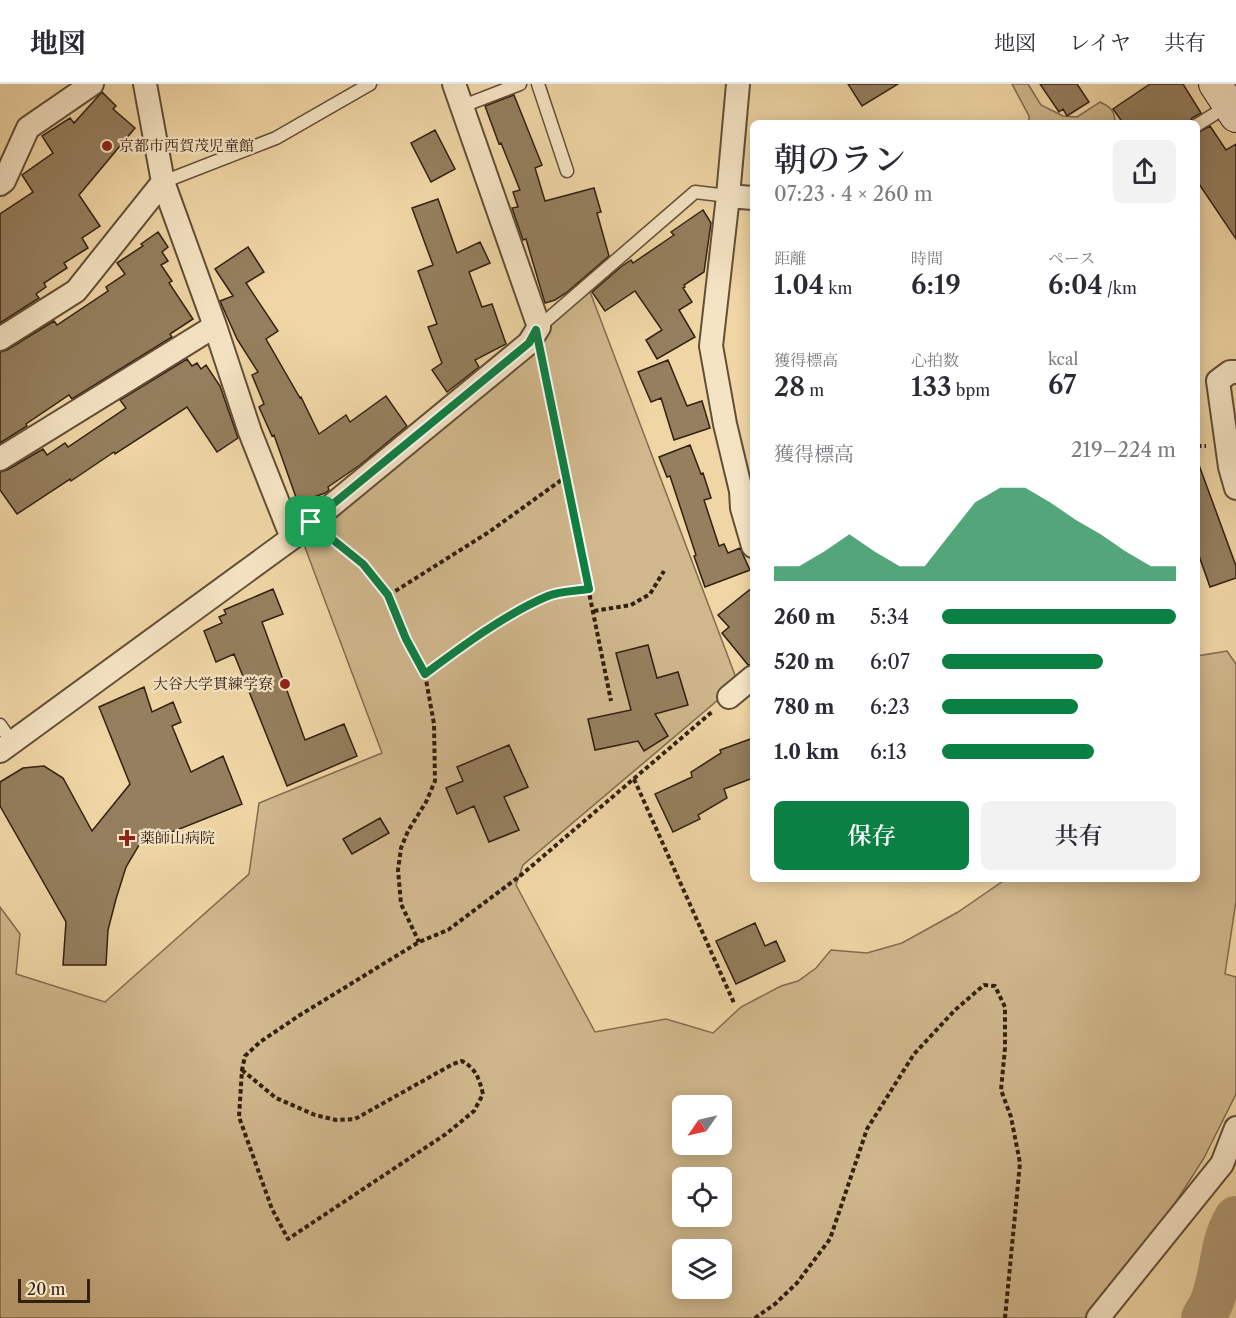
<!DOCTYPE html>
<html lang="ja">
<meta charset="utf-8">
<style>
body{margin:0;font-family:"Libre Caslon Text","Noto Serif JP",serif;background:#f2f2f3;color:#2b2b33;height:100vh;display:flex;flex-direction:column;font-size:22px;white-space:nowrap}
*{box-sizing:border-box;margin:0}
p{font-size:20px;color:#7c7c81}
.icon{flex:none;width:33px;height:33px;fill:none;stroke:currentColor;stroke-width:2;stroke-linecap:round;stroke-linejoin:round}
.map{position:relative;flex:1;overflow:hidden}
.sheet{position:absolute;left:750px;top:36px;width:450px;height:762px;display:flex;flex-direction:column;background:#fff;border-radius:9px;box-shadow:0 3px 15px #0003}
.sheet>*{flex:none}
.needle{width:39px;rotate:236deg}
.buttons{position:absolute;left:672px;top:1011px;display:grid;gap:12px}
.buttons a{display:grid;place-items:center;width:60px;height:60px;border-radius:9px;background:#fff;box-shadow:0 3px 15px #0003;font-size:30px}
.scale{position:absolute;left:18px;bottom:15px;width:72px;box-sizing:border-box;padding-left:6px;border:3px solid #322012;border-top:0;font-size:16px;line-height:21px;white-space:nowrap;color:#322012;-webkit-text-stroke:4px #f5e4c4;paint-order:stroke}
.pin{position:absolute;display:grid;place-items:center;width:51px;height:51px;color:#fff;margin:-26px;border-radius:12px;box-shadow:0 3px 9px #0006}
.round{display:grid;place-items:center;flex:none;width:63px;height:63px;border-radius:9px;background:#f2f2f3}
.headline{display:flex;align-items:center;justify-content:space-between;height:102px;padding:0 24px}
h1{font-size:33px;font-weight:600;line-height:45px}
.metrics{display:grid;grid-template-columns:repeat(3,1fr);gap:9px;height:102px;padding:6px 24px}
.metrics div{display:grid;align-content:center}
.metrics b{font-size:26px;font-weight:600}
.metrics small{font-size:16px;font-weight:400}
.metrics p{font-size:16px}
.chart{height:168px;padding:12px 24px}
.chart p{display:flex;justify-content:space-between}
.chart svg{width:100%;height:108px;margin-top:6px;fill:#0b8043;opacity:.7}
.button{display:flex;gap:12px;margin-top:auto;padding:12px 24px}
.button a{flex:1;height:69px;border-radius:9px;background:#0b8043;color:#fff;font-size:24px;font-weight:600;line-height:69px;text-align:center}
.button a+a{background:#f2f2f3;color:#2b2b33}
ul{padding:0 24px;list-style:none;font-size:20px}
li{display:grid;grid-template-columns:96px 72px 1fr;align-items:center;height:45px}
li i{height:15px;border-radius:8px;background:#0b8043}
header{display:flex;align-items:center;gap:36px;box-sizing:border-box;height:84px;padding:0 30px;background:#fff;border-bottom:2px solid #e1e1e2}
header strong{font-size:28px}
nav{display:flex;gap:33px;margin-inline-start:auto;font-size:21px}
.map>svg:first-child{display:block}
</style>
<header>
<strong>地図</strong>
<nav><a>地図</a><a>レイヤ</a><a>共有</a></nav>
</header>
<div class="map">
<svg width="1236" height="1234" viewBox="0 0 1236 1234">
<rect width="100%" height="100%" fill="#f0d6a5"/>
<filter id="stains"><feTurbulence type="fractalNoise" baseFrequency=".00333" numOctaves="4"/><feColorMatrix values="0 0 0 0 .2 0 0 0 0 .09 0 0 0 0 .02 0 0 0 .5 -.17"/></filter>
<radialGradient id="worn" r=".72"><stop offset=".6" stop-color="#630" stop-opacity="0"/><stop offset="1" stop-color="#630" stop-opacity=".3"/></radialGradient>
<path fill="#d0b78c" stroke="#816c4f" stroke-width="1.5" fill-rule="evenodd" d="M1012 0H1028L1041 21 1063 32 1077 33 1100 18C1111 23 1115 27 1115 39H1029V32Z
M589 205 738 599 523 781 516 801 595 948 666 935 713 949 741 923 781 902 798 897 816 884 831 866 867 869 902 859 958 828 1006 795H1197V572L1227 567 1236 580V817L1225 890 1236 893V1010L1204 1074 1172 1124 1086 1234H0V823L20 850 16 890 105 918 249 790 259 719 382 669 300 450ZM682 1022H722V1060H682ZM682 1094H722V1132H682ZM682 1166H722V1204H682Z"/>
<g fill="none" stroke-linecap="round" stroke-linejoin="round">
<path stroke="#7d684c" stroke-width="8" d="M1220 1180 1233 1183 1236 1186"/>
<path stroke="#af9873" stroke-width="44" d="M1203 1234C1206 1228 1210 1223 1212 1217 1223 1190 1220 1160 1236 1134"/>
</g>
<path fill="#957f5e" stroke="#322012" stroke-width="1.5" d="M848 0H898L862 22Z
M1040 0H1077L1089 18 1067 32 1063 25 1059 28Z
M1150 0H1183L1201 29 1192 34 1189 39H1123L1113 25Z
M102 8 116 22 113 25 135 44 79 111 100 142 82 154 88 164 64 179 67 184 44 199 46 203 36 210 39 214 0 239V130L33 108 22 91 53 69 42 52 70 34 74 39Z
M514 11 542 81 535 84 545 117 594 104 601 128 597 129 609 172 566 209 555 216 545 219 526 155 523 156 512 124 518 123 513 108 520 106 501 59 499 60 485 22Z
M1210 42 1226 66 1236 60V155L1197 97V49Z
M435 46 455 85 431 98 411 59Z
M438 115 457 169 480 158 490 179 469 188 482 223 492 220 506 260 475 276 479 283 447 308 432 286 442 279 428 243 437 240 418 187 433 181 412 124Z
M703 126 711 139 704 188 684 201 685 203 683 204 692 218 679 226 695 253 657 275 646 256 662 246 635 207 605 227 592 208 622 182 631 176 633 179 674 151 671 148Z
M158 148 168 163 162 168 168 177 161 181 172 197 169 199 193 235 170 250 172 253 72 315 69 311 26 340 27 342 0 359V268L7 266 54 237 57 241 108 207 106 203 125 190 117 179 143 162 141 160Z
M248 163 264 188 246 199 278 247 266 255 300 314 301 313 319 350 346 331 350 338 386 312 407 342 360 381 328 403 329 406 325 409 298 419 274 351 272 352 259 323 264 320 252 291 258 288 237 255 220 217 233 212 215 185Z
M187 275 192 282 197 279 201 285 206 281 220 302 238 354 217 368 187 323 115 370 114 368 71 397 70 395 17 430 0 406V388L7 386 43 365 47 371 65 359 68 363 126 324 120 316Z
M668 276 687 322 702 317 710 344 674 356 661 314 651 318 638 288Z
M690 361 701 390 703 389 711 414 704 416 719 462 724 460 728 469 740 464 750 486 705 503 694 472 696 471 670 392 667 393 659 373Z
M1199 381 1236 482V494L1210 503 1197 466V382Z
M753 503V580L748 581 722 549 729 543 718 531Z
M273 505 283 530 262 538 305 656 344 640 357 672 287 702 234 570 216 578 204 547 222 539 219 533 226 530 224 526Z
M648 561 657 594 678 588 688 621 655 630 668 652 644 667 638 657 595 666 588 635 631 626 616 569Z
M144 603 152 628 173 618 181 638 172 642 191 688 223 672 242 720 139 761 126 783 116 815 108 846 106 881H63L66 838 0 722V698L23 684 44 682 63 694 92 747 130 700 99 623Z
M753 654V694L724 705 727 714 698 731 700 735 673 748 655 710 692 693 691 688 721 669 720 666Z
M509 661 528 703 504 713 519 746 489 758 474 722 457 730 446 704 463 697 457 683Z
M380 734 389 749 352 770 343 755Z
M755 839 765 862 776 857 785 877 736 900 716 857Z"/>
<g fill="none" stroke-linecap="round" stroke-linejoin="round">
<defs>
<path id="lane" d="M538 0 567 87
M463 22 520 0
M1197 41 1229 21
M163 98 276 54 370 0
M539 243 695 108 728 112
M0 641 12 658"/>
<path id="street" d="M145 0 163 98 215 242 250 348 292 454
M738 0 728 112 711 262 725 340 741 407 742 424 753 462
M0 100 4 97 28 44 92 0
M728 112 753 114
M0 255 76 207 163 98
M1236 288H1230L1218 297 1230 383 1236 404
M0 375 215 242
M729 613 753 593
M0 667 292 454 529 259 539 243 454 0
M1098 1234 1222 1080 1236 1044"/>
<path id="secondary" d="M1215 0 1236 32"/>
</defs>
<use href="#lane" stroke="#624e37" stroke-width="15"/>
<use href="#street" stroke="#624e37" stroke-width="26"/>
<use href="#secondary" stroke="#322012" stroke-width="34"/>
<path stroke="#322012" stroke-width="4" stroke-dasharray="4.5 3" stroke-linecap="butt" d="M542 276 611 617
M1197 362H1206
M328 452 363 481 389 511 406 555 425 590 434 640 435 697 426 718 408 747 401 764 398 786 401 820 419 858
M389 511 489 448 567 392
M594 527 631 521 650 510 664 487
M425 590C461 563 507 529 548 512 560 507 576 507 589 505
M634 695 734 919
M242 986 276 1014 315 1031 336 1036 355 1035 453 980 462 977C476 985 479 994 483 1010L474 1027 446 1050 288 1155 272 1125 239 1033 242 986 245 972 260 958 300 931 419 858 448 846 520 792 713 627
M755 1234 775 1220 797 1199 830 1155 867 1045 914 970 955 926 984 901 995 902 1005 923V964L1001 1006 1011 1033 1020 1079 1005 1234"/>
<use href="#lane" stroke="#f5e4c4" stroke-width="12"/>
<use href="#street" stroke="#f5e4c4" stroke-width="22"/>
<use href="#secondary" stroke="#f5e4c4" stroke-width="32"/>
</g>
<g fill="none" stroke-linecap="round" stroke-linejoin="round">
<defs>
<path id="route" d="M536 246 589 505C576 507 560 507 548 512 507 529 461 563 425 590L406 555 388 511 363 480 311 438 529 259Z"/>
</defs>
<use href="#route" stroke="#fff" stroke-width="12"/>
<use href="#route" stroke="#0b8043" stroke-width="8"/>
</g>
<g fill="#8f2418" stroke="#f5e4c4" stroke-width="2">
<circle cx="107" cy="62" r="6"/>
<circle cx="285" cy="600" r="6"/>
<path d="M124 745h6v6h6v6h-6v6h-6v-6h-6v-6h6z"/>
</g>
<g text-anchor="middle" stroke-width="4.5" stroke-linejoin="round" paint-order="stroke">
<g font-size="15" fill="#322012" stroke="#f5e4c4" text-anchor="start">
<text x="119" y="67">京都市西賀茂児童館</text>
<text x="273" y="605" text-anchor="end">大谷大学貫練学寮</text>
<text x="140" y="759">薬師山病院</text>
</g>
</g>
<rect width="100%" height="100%" filter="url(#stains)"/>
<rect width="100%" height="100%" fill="url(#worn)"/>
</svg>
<div class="buttons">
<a><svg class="needle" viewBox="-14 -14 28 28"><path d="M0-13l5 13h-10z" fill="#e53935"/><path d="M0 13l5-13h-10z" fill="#7c7c81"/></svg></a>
<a><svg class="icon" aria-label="locate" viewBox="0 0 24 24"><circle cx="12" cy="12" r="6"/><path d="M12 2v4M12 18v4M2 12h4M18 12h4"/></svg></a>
<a><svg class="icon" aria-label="layers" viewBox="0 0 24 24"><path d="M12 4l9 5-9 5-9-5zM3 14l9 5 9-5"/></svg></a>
</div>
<div class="scale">20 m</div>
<div class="pin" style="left:311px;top:438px;background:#1e9e55"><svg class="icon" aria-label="arrive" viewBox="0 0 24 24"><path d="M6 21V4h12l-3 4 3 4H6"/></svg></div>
<section class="sheet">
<div class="headline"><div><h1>朝のラン</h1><p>07:23 · 4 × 260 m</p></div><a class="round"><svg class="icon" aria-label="share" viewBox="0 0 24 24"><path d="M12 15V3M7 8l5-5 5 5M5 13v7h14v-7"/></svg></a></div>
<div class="metrics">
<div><p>距離</p><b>1.04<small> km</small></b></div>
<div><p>時間</p><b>6:19</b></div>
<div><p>ペース</p><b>6:04<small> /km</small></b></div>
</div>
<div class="metrics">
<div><p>獲得標高</p><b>28<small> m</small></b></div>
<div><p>心拍数</p><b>133<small> bpm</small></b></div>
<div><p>kcal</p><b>67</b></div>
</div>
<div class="chart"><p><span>獲得標高</span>219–224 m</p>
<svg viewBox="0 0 160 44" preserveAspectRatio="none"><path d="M0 44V38L10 38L20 32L30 25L40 32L50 38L60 38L70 25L80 12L90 6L100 6L110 12L120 19L130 25L140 32L150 38L160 38V44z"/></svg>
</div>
<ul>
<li><b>260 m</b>5:34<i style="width:100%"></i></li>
<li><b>520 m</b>6:07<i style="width:69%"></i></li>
<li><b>780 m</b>6:23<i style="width:58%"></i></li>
<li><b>1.0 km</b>6:13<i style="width:65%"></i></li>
</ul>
<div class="button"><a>保存</a><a>共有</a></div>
</section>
</div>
